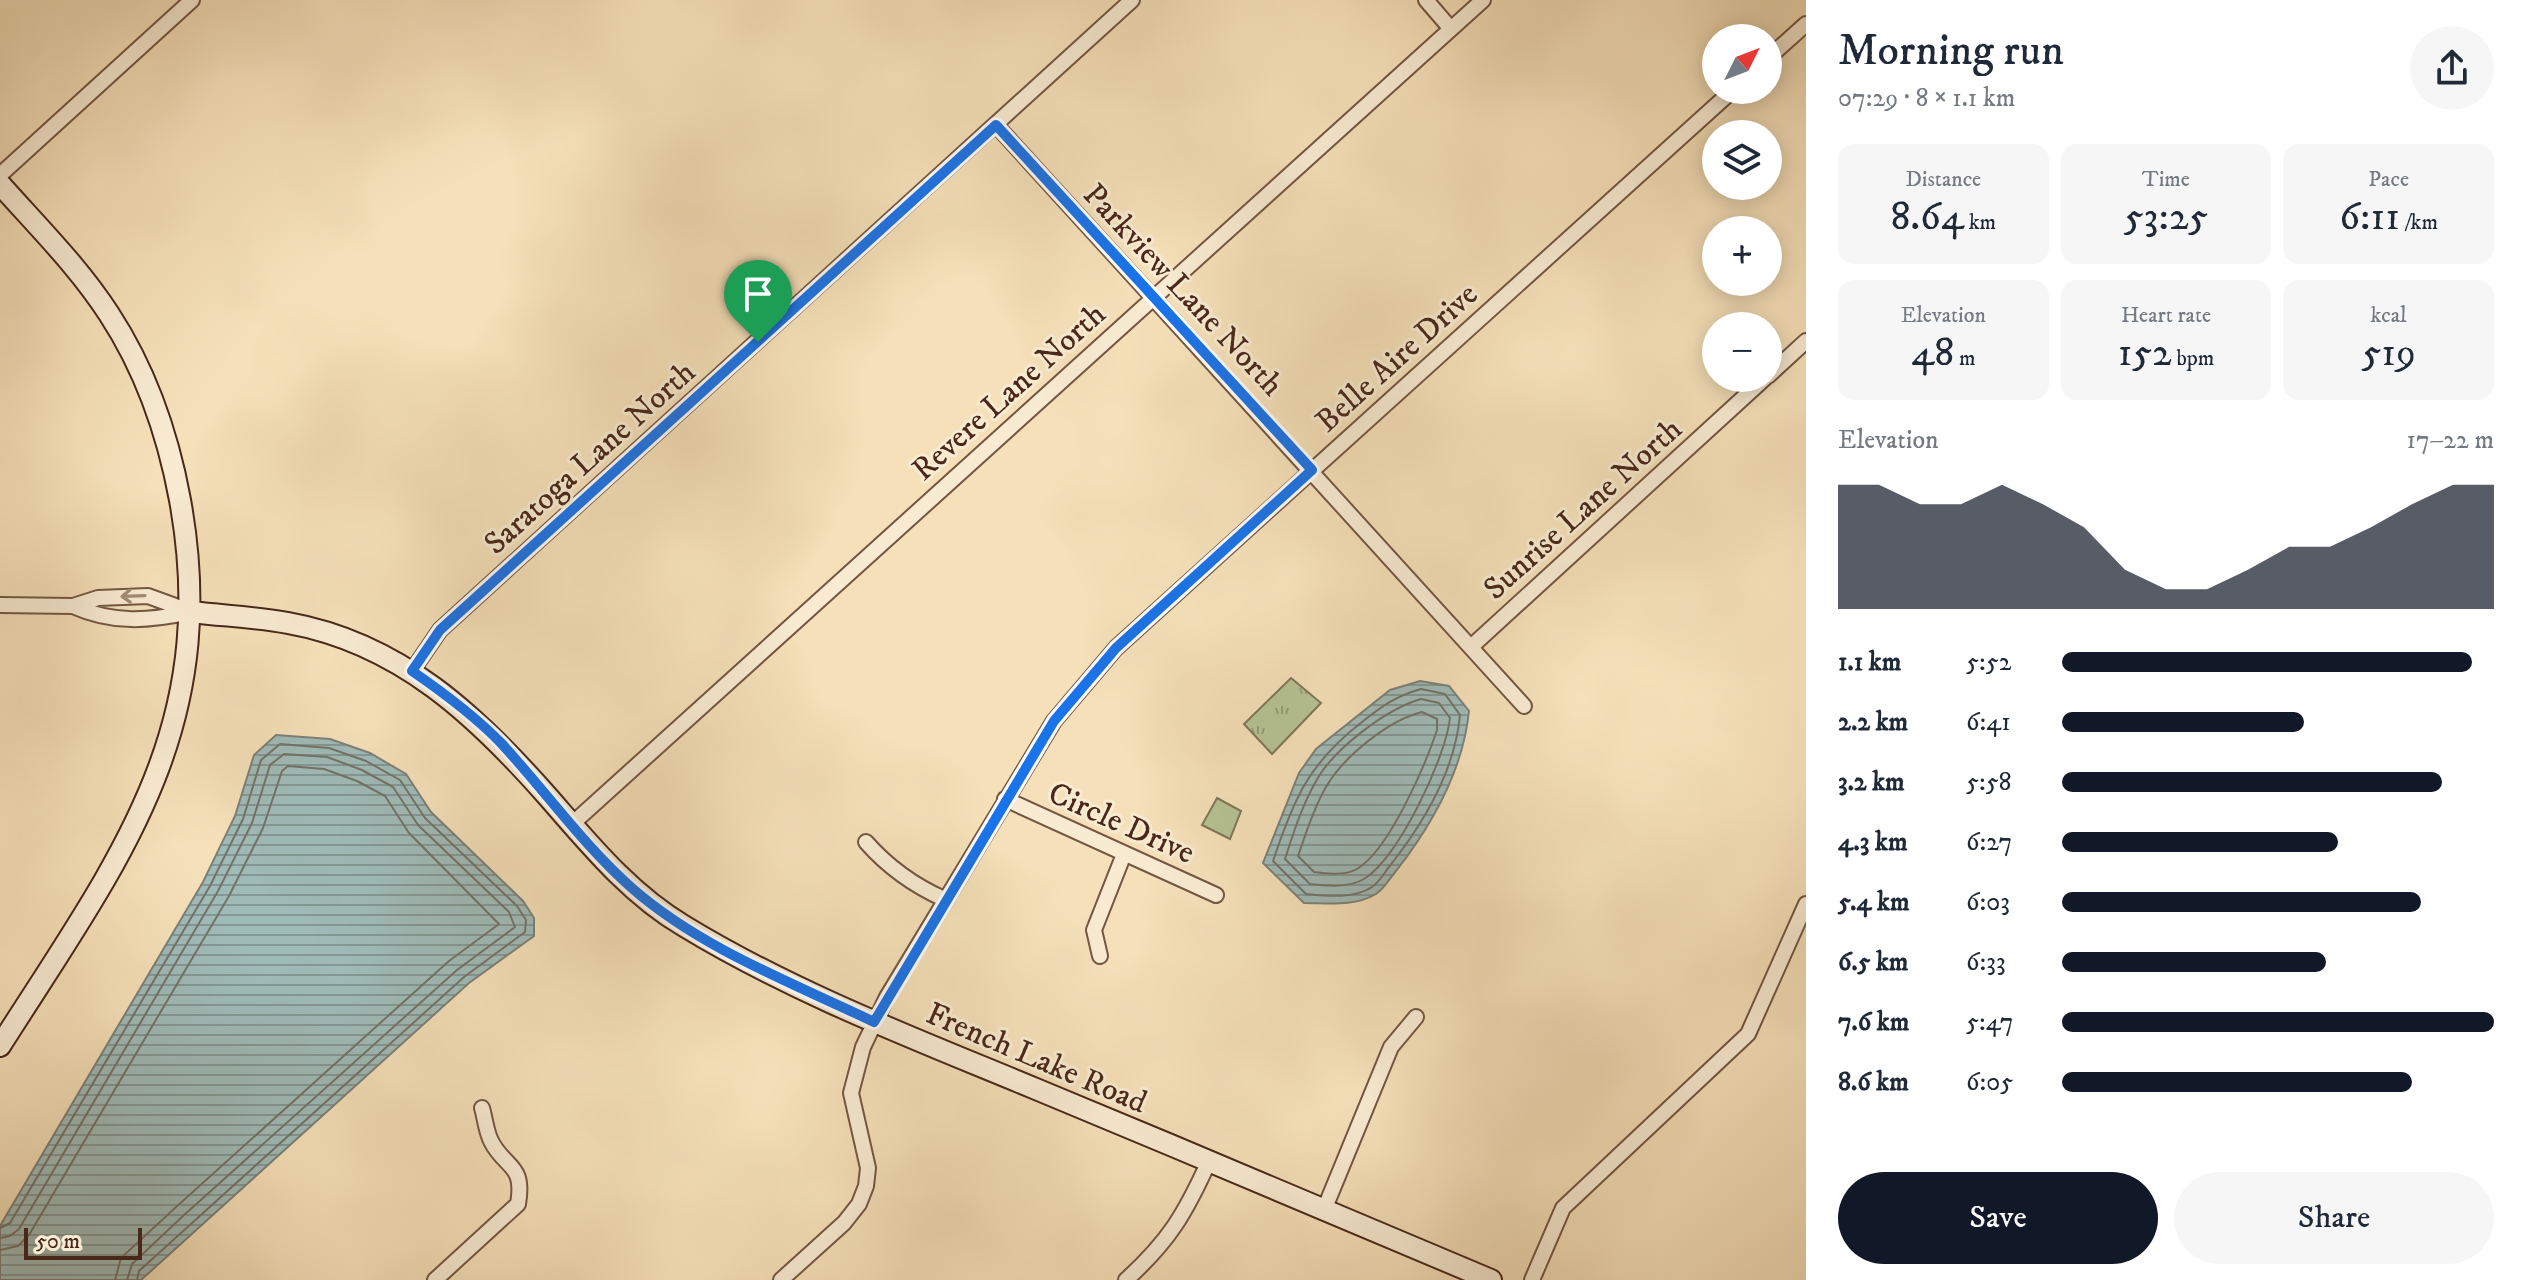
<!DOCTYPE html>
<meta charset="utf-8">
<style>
body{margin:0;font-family:"IM FELL DW Pica",serif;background:#f6f6f7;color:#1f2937;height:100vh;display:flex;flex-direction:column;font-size:30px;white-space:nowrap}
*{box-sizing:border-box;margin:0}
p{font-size:26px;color:#747a83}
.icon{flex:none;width:44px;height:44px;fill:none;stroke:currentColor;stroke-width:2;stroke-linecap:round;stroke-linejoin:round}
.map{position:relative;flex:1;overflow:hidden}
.sheet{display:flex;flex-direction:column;background:#fff;width:720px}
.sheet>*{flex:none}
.needle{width:52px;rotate:48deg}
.tools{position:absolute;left:1702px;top:24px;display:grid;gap:16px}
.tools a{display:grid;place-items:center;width:80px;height:80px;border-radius:50%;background:#fff;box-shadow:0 4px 20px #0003;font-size:40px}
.scale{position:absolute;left:24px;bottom:20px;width:118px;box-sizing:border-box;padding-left:8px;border:4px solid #49281a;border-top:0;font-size:22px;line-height:28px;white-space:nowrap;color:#49281a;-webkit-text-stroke:6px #f8ebd2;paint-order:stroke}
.pin{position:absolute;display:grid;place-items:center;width:68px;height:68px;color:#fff;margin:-82px -34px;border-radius:50% 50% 50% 0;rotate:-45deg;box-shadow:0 0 8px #0007}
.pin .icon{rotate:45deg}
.round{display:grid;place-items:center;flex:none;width:84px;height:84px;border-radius:42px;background:#f6f6f7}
.summary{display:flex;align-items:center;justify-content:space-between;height:136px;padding:0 32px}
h1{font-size:44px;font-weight:600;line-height:60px}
.stats{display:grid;grid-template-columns:repeat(3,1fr);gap:12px;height:136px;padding:8px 32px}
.stats div{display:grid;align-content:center;border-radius:16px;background:#f6f6f7;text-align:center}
.stats b{font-size:40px;font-weight:600}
.stats small{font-size:22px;font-weight:400}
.stats p{font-size:22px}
.chart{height:224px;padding:16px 32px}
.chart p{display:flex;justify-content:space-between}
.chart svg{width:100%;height:144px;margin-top:8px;fill:#111827;opacity:.7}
.cta{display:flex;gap:16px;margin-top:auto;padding:16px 32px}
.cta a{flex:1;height:92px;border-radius:48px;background:#111827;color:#fff;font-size:32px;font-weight:600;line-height:92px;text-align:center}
.cta a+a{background:#f6f6f7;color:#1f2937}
ul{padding:0 32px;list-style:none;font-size:26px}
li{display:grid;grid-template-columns:128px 96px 1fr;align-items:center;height:60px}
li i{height:20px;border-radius:10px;background:#111827}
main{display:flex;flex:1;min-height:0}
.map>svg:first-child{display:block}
</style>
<main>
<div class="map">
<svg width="1806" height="1280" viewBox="0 0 1806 1280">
<defs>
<pattern id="grass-tufts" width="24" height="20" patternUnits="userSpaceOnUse" patternTransform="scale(2)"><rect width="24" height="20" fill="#b6c394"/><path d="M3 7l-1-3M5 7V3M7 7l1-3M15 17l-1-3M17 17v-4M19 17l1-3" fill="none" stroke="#969e78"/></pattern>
<pattern id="water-rules" width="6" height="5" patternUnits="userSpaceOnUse" patternTransform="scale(2)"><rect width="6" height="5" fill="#9fbbb8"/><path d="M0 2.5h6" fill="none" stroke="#849895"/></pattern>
</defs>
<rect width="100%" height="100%" fill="#f5e0b9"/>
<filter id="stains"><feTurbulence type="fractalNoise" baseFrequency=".0025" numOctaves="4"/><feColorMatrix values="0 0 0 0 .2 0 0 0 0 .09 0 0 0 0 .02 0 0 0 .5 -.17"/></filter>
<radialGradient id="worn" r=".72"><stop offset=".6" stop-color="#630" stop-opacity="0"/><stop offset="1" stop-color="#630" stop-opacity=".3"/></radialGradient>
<path fill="url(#grass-tufts)" stroke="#807657" stroke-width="2" d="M1291 678 1321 703 1272 754 1244 724Z"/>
<path fill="#b6c394" stroke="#807657" stroke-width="2" d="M1217 798 1241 811 1230 839 1202 825Z"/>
<path fill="url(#water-rules)" stroke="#7d8079" stroke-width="2" d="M1420 681 1449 686 1469 711C1463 771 1432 825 1396 871 1390 878 1384 889 1376 894 1354 907 1328 903 1304 903L1263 863 1299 773 1316 749 1390 690Z
M276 735 330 739 370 753 406 774 431 812 523 901 534 918V936L469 983 141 1280H0V1226L203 882 235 816 254 755Z"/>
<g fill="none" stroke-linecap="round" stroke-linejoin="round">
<path stroke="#747269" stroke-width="2" d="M1421 689 1445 694 1460 715C1455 769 1425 821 1392 863 1386 870 1380 882 1372 887 1354 899 1327 896 1306 894L1273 861C1294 798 1309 763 1362 722 1382 706 1396 696 1421 689Z
M1421 699 1439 703 1450 718C1446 757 1398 859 1364 879 1349 888 1327 886 1310 884L1285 859C1293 834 1302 806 1315 783 1332 750 1386 709 1421 699Z
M1422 712 1437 719V730C1425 766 1389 850 1357 869 1345 876 1327 874 1314 872L1298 856C1306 833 1314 807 1326 787 1344 756 1389 720 1422 712Z
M0 1228 10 1223 210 886 243 819 261 760 280 744 329 748 366 761 400 780 425 818 517 906 526 920 525 932 464 977 139 1271 137 1280
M0 1238 10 1236 19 1229 218 891 252 823 270 765 284 754 327 757 362 770 393 787 418 825 509 912 515 927 457 970 183 1216 132 1264 127 1280
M0 1250 18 1246 29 1235 229 896 263 828 282 771 288 766 324 769 357 781 385 796 409 833 499 924 449 961 175 1208 121 1258 115 1280"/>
<defs>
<path id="street" d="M1426 0 1451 29
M1768 58 1806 24
M996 125 1524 706
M0 175 192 0
M1768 376 1806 341
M0 605 73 606 98 598 148 596 192 612
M73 606C113 624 149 621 191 612
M1472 646 1765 378
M412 671 440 630 1132 0
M1005 799 1216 895
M572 824 1483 0
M866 842C887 866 915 886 944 899
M1100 956 1094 930 1124 854
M1324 1210 1391 1047 1416 1017
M435 1280 518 1204C525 1163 505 1169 491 1141 486 1131 485 1118 482 1108
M781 1280 844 1223 859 1204 866 1186 868 1168 851 1093 863 1047 887 997 1054 721 1116 648 1733 90
M1126 1280C1169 1241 1185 1214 1209 1161
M1532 1280 1563 1208 1748 1034 1806 904"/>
<path id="secondary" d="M0 184C37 226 78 266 109 314 145 369 168 435 180 500 222 731 117 862 0 1046
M192 612C224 616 256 617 288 623 400 643 477 716 549 798 590 845 630 894 684 926 794 993 918 1040 1036 1089 1188 1152 1340 1216 1491 1280"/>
</defs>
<use href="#street" stroke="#745642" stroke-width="18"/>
<use href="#secondary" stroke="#49281a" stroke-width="24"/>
<use href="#street" stroke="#f8ebd2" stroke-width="14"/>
<use href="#secondary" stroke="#f8ebd2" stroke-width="20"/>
</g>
<defs><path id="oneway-shaft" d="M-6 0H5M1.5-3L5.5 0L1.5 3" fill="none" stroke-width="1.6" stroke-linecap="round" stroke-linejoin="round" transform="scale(2)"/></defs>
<use stroke="#a08a76" href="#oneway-shaft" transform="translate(133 596) rotate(178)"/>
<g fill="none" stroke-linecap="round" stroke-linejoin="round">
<defs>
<path id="route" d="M996 125 1312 470 1116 648 1054 721 874 1022C793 983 702 949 633 889 584 846 546 792 502 744 475 716 444 693 412 671L440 630Z"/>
</defs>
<use href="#route" stroke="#fff" stroke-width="16"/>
<use href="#route" stroke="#1a73e8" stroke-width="10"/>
</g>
<g text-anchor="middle" stroke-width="6" stroke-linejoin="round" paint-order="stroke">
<g font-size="32" fill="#49281a" stroke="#f8ebd2">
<text transform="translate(1184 289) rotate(47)" y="11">Parkview Lane North</text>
<text transform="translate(1396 357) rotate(-42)" y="11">Belle Aire Drive</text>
<text transform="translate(1008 391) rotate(-42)" y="11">Revere Lane North</text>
<text transform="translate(589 457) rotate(-42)" y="11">Saratoga Lane North</text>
<text transform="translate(1582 508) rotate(-42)" y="11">Sunrise Lane North</text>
<text transform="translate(1122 822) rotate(24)" y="11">Circle Drive</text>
<text transform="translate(1037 1057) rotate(23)" y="11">French Lake Road</text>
</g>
</g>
<rect width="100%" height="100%" filter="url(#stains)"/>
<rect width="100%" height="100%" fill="url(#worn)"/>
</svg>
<div class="tools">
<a><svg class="needle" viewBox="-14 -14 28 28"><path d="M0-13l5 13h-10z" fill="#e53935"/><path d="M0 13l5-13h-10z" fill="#747a83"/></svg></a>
<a><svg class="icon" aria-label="layers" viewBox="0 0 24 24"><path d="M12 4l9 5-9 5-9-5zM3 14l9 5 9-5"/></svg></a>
<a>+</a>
<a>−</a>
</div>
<div class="scale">50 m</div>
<div class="pin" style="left:758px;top:342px;background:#1e9e55"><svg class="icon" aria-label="arrive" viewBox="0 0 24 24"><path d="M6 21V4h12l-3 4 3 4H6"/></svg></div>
</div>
<section class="sheet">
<div class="summary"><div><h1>Morning run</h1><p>07:29 · 8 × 1.1 km</p></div><a class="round"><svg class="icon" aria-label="share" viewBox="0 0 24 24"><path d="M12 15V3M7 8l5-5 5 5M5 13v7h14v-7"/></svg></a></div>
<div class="stats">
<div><p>Distance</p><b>8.64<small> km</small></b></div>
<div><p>Time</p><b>53:25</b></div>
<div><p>Pace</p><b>6:11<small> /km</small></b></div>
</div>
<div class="stats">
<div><p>Elevation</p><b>48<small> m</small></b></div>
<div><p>Heart rate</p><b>152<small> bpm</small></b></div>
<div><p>kcal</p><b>519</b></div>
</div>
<div class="chart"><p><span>Elevation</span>17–22 m</p>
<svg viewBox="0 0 160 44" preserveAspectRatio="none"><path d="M0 44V6L10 6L20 12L30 12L40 6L50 12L60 19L70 32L80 38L90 38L100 32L110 25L120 25L130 19L140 12L150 6L160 6V44z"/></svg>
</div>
<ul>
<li><b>1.1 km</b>5:52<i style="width:95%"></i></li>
<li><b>2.2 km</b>6:41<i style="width:56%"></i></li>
<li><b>3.2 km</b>5:58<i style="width:88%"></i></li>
<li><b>4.3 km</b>6:27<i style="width:64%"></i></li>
<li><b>5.4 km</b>6:03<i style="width:83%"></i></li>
<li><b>6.5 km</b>6:33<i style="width:61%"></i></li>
<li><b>7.6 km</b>5:47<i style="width:100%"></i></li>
<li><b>8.6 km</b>6:05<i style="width:81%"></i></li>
</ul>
<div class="cta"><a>Save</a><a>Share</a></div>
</section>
</main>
